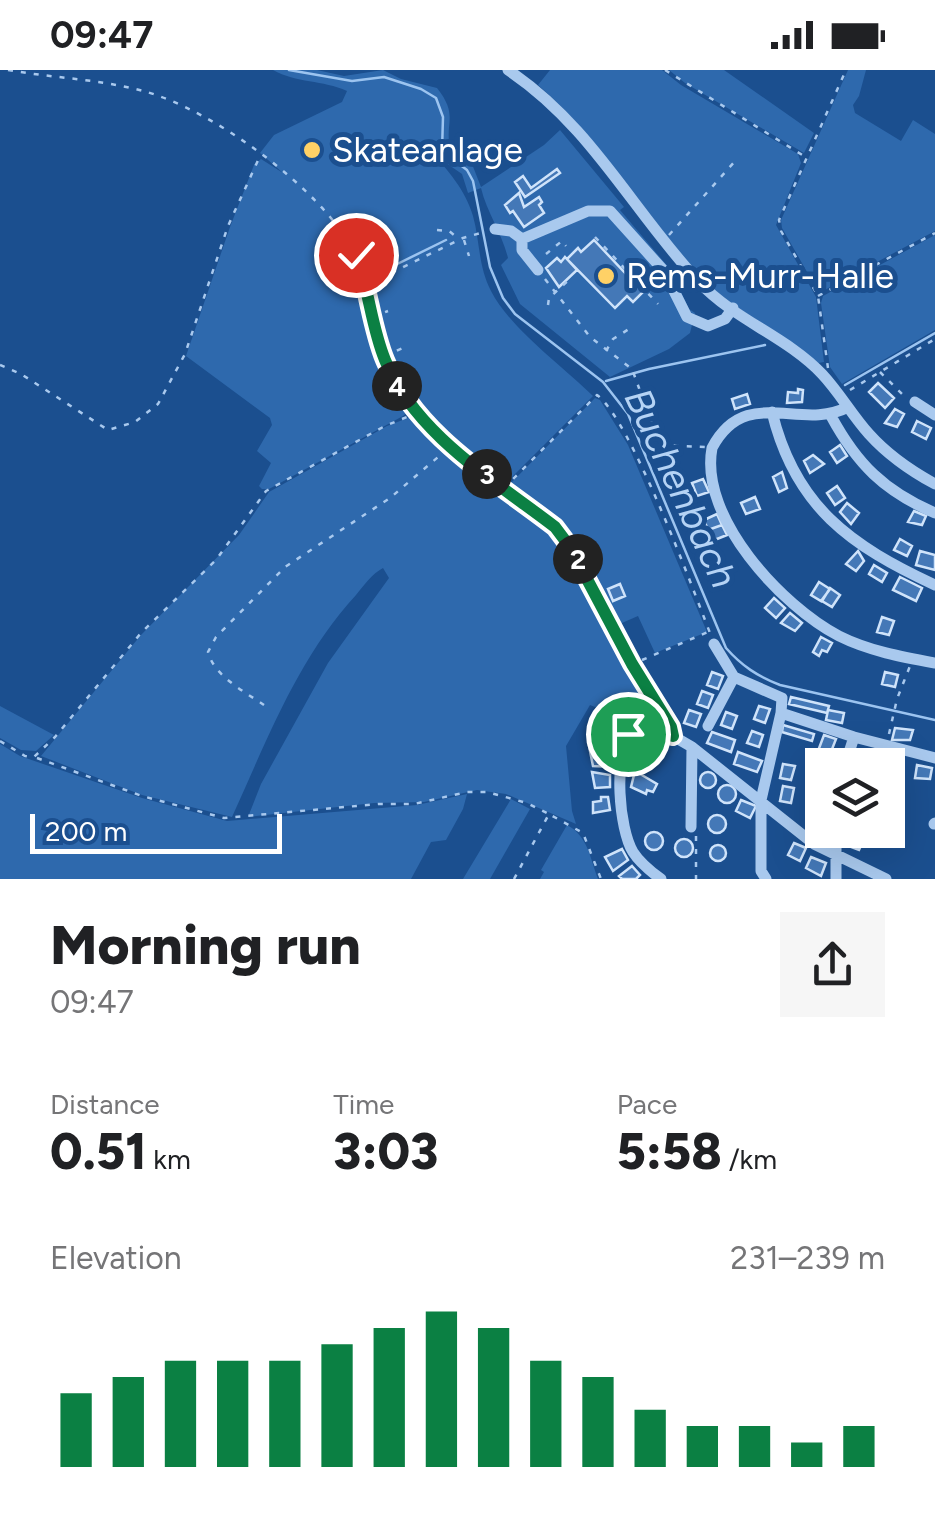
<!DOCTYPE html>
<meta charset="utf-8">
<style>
body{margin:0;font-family:Figtree,sans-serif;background:#f6f6f6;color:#202124;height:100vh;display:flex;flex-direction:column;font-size:38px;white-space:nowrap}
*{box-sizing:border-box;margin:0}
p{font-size:32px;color:#757577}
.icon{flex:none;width:55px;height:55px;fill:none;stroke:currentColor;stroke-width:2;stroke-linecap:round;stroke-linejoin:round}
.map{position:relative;height:809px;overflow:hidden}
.details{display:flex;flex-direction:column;background:#fff;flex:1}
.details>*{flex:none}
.fabs{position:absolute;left:805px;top:678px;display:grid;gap:20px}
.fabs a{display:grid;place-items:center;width:100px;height:100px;border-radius:0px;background:#fff;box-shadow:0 10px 40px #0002;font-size:50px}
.scale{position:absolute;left:30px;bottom:25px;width:252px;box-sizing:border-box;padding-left:10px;border:5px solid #fff;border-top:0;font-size:28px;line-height:35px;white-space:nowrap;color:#fff;-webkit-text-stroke:8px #1b4f8f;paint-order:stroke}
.pin{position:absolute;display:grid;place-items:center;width:85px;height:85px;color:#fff;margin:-42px;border:5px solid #fff;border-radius:50%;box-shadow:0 2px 10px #0007}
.km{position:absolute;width:50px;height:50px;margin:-25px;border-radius:50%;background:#222;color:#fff;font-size:28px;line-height:50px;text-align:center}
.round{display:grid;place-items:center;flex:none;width:105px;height:105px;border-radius:0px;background:#f6f6f6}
.overview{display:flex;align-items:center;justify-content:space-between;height:170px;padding:0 50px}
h1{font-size:55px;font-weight:800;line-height:75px}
.figures{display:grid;grid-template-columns:repeat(3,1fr);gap:15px;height:170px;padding:10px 50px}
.figures div{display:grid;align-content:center}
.figures b{font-size:50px;font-weight:800}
.figures small{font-size:28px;font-weight:400}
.figures p{font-size:28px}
.chart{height:280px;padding:20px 50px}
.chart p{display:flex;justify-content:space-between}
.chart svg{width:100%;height:180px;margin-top:10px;stroke:#0b8043;stroke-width:6}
.status{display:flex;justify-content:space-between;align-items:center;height:70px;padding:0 50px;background:#fff;direction:ltr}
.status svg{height:28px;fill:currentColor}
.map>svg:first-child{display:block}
</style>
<div class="status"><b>09:47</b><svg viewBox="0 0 49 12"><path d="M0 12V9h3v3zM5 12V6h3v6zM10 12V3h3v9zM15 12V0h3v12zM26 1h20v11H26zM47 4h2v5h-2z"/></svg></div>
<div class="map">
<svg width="935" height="809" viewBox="0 0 935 809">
<rect width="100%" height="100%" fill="#1b4f8f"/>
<path fill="#2e69ad" d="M273 0H317L344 6 383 0 401 9 437 18C460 47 443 53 451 82L472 94 481 117 544 75 560 60 624 137 620 140 670 199 689 239 695 243 690 263 669 279 610 307 520 234 501 195 508 188C502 163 487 143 481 118L468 123 462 104 446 93 435 78 431 81C448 101 465 119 473 146 480 171 478 196 491 221 509 257 562 296 593 326L504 415 405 330 408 342 403 346 269 419H262L259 416 271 393 257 381 272 355 270 348 186 286 230 157 254 95 261 89 283 103 260 83 274 65 342 32 347 21C323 10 296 13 273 0Z
M550 0H662L681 15 798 84 801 93 776 155 816 227 824 292 818 293C779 260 730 239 696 202 638 138 605 73 538 15Z
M669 0H724L814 63 804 83 685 13Z
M848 0H866L859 26 853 35 855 43 901 71 913 50 935 64V161L819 223 782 158 781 150Z
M935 165V260L842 314 830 297 821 233 823 226Z
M595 328 600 330 628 375 707 562 655 583 638 546 615 556 573 476 557 456 506 418Z
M413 346 554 460 569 478 631 597 628 599 652 638 627 650 590 635 566 676 572 741 576 754 506 724 477 720 424 732 374 733 248 747 261 714 328 593 389 508 383 498C372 504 364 515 356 525 298 588 267 670 232 747L142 725 41 686 141 565 239 465 269 422 387 356Z
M0 636 54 665 36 681 21 680 0 668Z
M0 674 20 686 142 728 227 751 417 735 467 724 463 739 446 770 431 772 411 809H0Z
M511 729 530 739 490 809H463Z
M567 755C588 766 590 788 598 809H540L544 802 541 800Z"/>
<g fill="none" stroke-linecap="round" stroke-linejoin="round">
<path stroke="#9cc4f0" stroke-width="2.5" d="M289 0 352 11 384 7 421 19 436 28 443 47 442 81 467 100 473 111 490 197 503 228 515 244 603 312 628 344 726 578C742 596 757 606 780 615L935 650
M379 203 446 170
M606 311 649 299 765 275
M845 315 935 263"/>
</g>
<path fill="#4478b7" stroke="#cfe3fa" stroke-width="2.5" d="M557 99 560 103 525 127 515 112 523 106 531 118Z
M519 123 524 137 539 127 542 132 539 135 544 143 524 157 513 141 510 143 505 135Z
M594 170 643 222 633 232 627 226 615 238 567 189 578 178 581 182Z
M565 187 577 200 559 217 546 198 557 188 561 192Z
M878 313 894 328 885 338 869 322Z
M798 319 803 320 802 332 787 333 788 322 798 323Z
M747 324 750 334 735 339 732 329Z
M895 339 904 344 897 357 885 353Z
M917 351 931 358 926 369 912 362Z
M840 375 847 386 837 393 830 382Z
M813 385 824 394 810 403 804 391Z
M782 402 787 418 779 422 773 407Z
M703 409 709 422 697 426 692 413Z
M837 416 845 428 835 435 827 423Z
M755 427 760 439 746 444 741 433Z
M847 433 859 443 851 454 840 442Z
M914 441 926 446 922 455 908 452Z
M717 444 722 455 708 460 704 450Z
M722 455 727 465 712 471 708 460Z
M900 469 912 476 907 486 894 480Z
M858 481 864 491 856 501 846 494Z
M920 481 935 485V500L916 495Z
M874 495 887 503 882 512 869 504Z
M900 507 922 518 916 531 893 520Z
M819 512 830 519 821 531 811 525Z
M620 514 625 526 613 531 608 519Z
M830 518 840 525 832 537 822 531Z
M774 528 785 538 776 548 765 538Z
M790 543 802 553 795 561 781 553Z
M882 547 894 551 889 565 877 562Z
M821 567 832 573 827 582 822 580 819 586 813 582Z
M712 602 723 606 718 619 707 615Z
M885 602 898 605 895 617 882 614Z
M702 621 713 625 708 638 697 634Z
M791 627 829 636 827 643 789 634Z
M759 636 770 639 765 653 754 649Z
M689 640 701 644 696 657 684 653Z
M828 640 844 643 842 653 826 650Z
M726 642 737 646 732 659 721 655Z
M595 647 616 654 612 671 590 663Z
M783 655 814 664 812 671 782 662Z
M895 658 913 660 910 670H892Z
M752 661 763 665 759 677 747 673Z
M712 662 735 670 731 682 707 673Z
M824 665 836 669 827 692 815 689Z
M589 676 610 677 613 697 593 696Z
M738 682 762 691 757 702 734 694Z
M886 688 900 691 897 703 888 701V695H884Z
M783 694 795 696 791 710 780 708Z
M917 695 932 698 930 709 915 708Z
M635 701 657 714 653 722 647 720 646 724 631 717Z
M700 710a8 8 0 1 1 16 0a8 8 0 1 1-16 0Z
M592 702 610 705V717L595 718Z
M718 724a9 9 0 1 1 18 0a9 9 0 1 1-18 0Z
M783 716 794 718 791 733 780 731Z
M601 727H608L610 740 593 743V732L601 731Z
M741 730 756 736 750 748 736 741Z
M708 754a9 9 0 1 1 18 0a9 9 0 1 1-18 0Z
M645 771a9 9 0 1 1 18 0a9 9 0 1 1-18 0Z
M851 764 864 769 859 780 846 775Z
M675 778a9 9 0 1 1 18 0a9 9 0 1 1-18 0Z
M794 773 806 778 800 791 788 785Z
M710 783a8 8 0 1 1 16 0a8 8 0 1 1-16 0Z
M622 779 628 790 613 801 605 787Z
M811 787 826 793 821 806 806 798Z
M632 796 640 805 636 809H622L619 806Z"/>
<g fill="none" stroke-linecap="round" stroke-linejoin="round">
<path stroke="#a9c9ee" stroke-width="2.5" stroke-dasharray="5 8" stroke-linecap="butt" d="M8 0C53 8 99 9 143 21 212 39 324 120 355 184 379 235 372 291 412 339 464 400 549 430 586 504
M665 0 804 86
M437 160 449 161 459 169
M669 165 737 89
M595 167 658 234
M464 170 469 186
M546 184 562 171 566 176
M545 209 590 267 632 299 660 375 705 377
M368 214 463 168 484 162
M818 226 935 163
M548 235 549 228 570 209 572 211
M373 247 388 241
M606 281 613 269 629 259
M385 286 405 277
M0 295 21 304 108 360 135 352 158 334 185 284 228 156 260 86
M828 298 818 226 781 161 779 150 846 0
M880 302 906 328
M850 320 935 269
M504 418 597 325C631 350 692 517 710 563
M642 590 708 562
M264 635C245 622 214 606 208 582L216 567 285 497 390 428 451 376
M889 664 897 629 910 596
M0 671 25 686 34 687 55 667 141 563 216 490 266 421 385 356 414 344
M37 688 142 726 224 748 378 734H414L467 722H487L527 733 549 744
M696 766V809
M514 809 549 744 583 763 601 809"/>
<path stroke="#a9c9ee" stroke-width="11" d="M508 0C592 56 633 142 700 213 735 250 787 267 822 304 839 322 852 345 869 364 887 384 911 401 935 414
M495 159 511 161 522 169
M522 169 588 141H610L664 201 687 247 708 256 725 249 733 238
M522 169V180L538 200
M915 332 935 345
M848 337C800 362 746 314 712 378 699 448 782 536 839 566 869 581 902 587 935 593
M772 342C795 437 851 476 935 515
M831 346C857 394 884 421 935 443
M590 513 643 614 671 657 673 666
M714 574 734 607 782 628 781 643 854 667 935 688
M628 659a9 9 0 1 1 18 0a9 9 0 1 1-18 0Z
M708 656 734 607
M646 660 673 666 692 677 814 774 886 809
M631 666C613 686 619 759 633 782 640 793 650 801 661 809
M845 695 854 667
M934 754 935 753
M691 757 692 677
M766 809 761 801V730L781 643
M836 809V760"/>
</g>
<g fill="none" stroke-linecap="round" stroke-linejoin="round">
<defs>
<path id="route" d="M356 185C369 219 371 256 385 290 415 364 494 410 555 457L570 477 632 594 671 657 673 666 646 660 639 668 628 664"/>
</defs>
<use href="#route" stroke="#fff" stroke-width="20"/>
<use href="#route" stroke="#0b8043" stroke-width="12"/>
</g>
<g fill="#ffd166" stroke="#1b4f8f" stroke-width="4">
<circle cx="312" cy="80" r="10"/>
<circle cx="606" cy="206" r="10"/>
</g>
<g text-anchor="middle" stroke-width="10" stroke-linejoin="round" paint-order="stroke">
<g font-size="35" fill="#fff" stroke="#1b4f8f" text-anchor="start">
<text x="332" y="92">Skateanlage</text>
<text x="626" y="218">Rems-Murr-Halle</text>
</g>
<g font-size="38" font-style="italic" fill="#b5d3f5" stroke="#1b4f8f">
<text transform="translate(681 418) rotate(65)" y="13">Buchenbach</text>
</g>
</g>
</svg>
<div class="fabs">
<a><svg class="icon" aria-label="layers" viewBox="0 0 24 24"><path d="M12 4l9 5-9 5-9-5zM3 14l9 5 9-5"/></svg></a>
</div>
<div class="scale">200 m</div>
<div class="pin" style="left:628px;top:664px;background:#1e9e55"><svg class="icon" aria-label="arrive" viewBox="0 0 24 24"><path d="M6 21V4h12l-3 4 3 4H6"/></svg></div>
<div class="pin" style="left:356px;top:185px;background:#d93025"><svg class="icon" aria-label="check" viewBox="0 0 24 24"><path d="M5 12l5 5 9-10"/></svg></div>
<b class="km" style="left:578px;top:489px">2</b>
<b class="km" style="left:487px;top:404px">3</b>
<b class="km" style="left:397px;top:316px">4</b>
</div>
<section class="details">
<div class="overview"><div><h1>Morning run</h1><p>09:47</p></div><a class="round"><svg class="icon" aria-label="share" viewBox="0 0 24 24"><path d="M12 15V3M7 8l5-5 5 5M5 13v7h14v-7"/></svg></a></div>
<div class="figures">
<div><p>Distance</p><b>0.51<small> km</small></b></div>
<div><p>Time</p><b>3:03</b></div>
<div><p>Pace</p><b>5:58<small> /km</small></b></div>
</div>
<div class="chart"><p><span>Elevation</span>231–239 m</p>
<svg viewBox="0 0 160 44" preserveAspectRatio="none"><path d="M5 44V26M15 44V22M25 44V18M35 44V18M45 44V18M55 44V14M65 44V10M75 44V6M85 44V10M95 44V18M105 44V22M115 44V30M125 44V34M135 44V34M145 44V38M155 44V34"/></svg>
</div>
</section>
